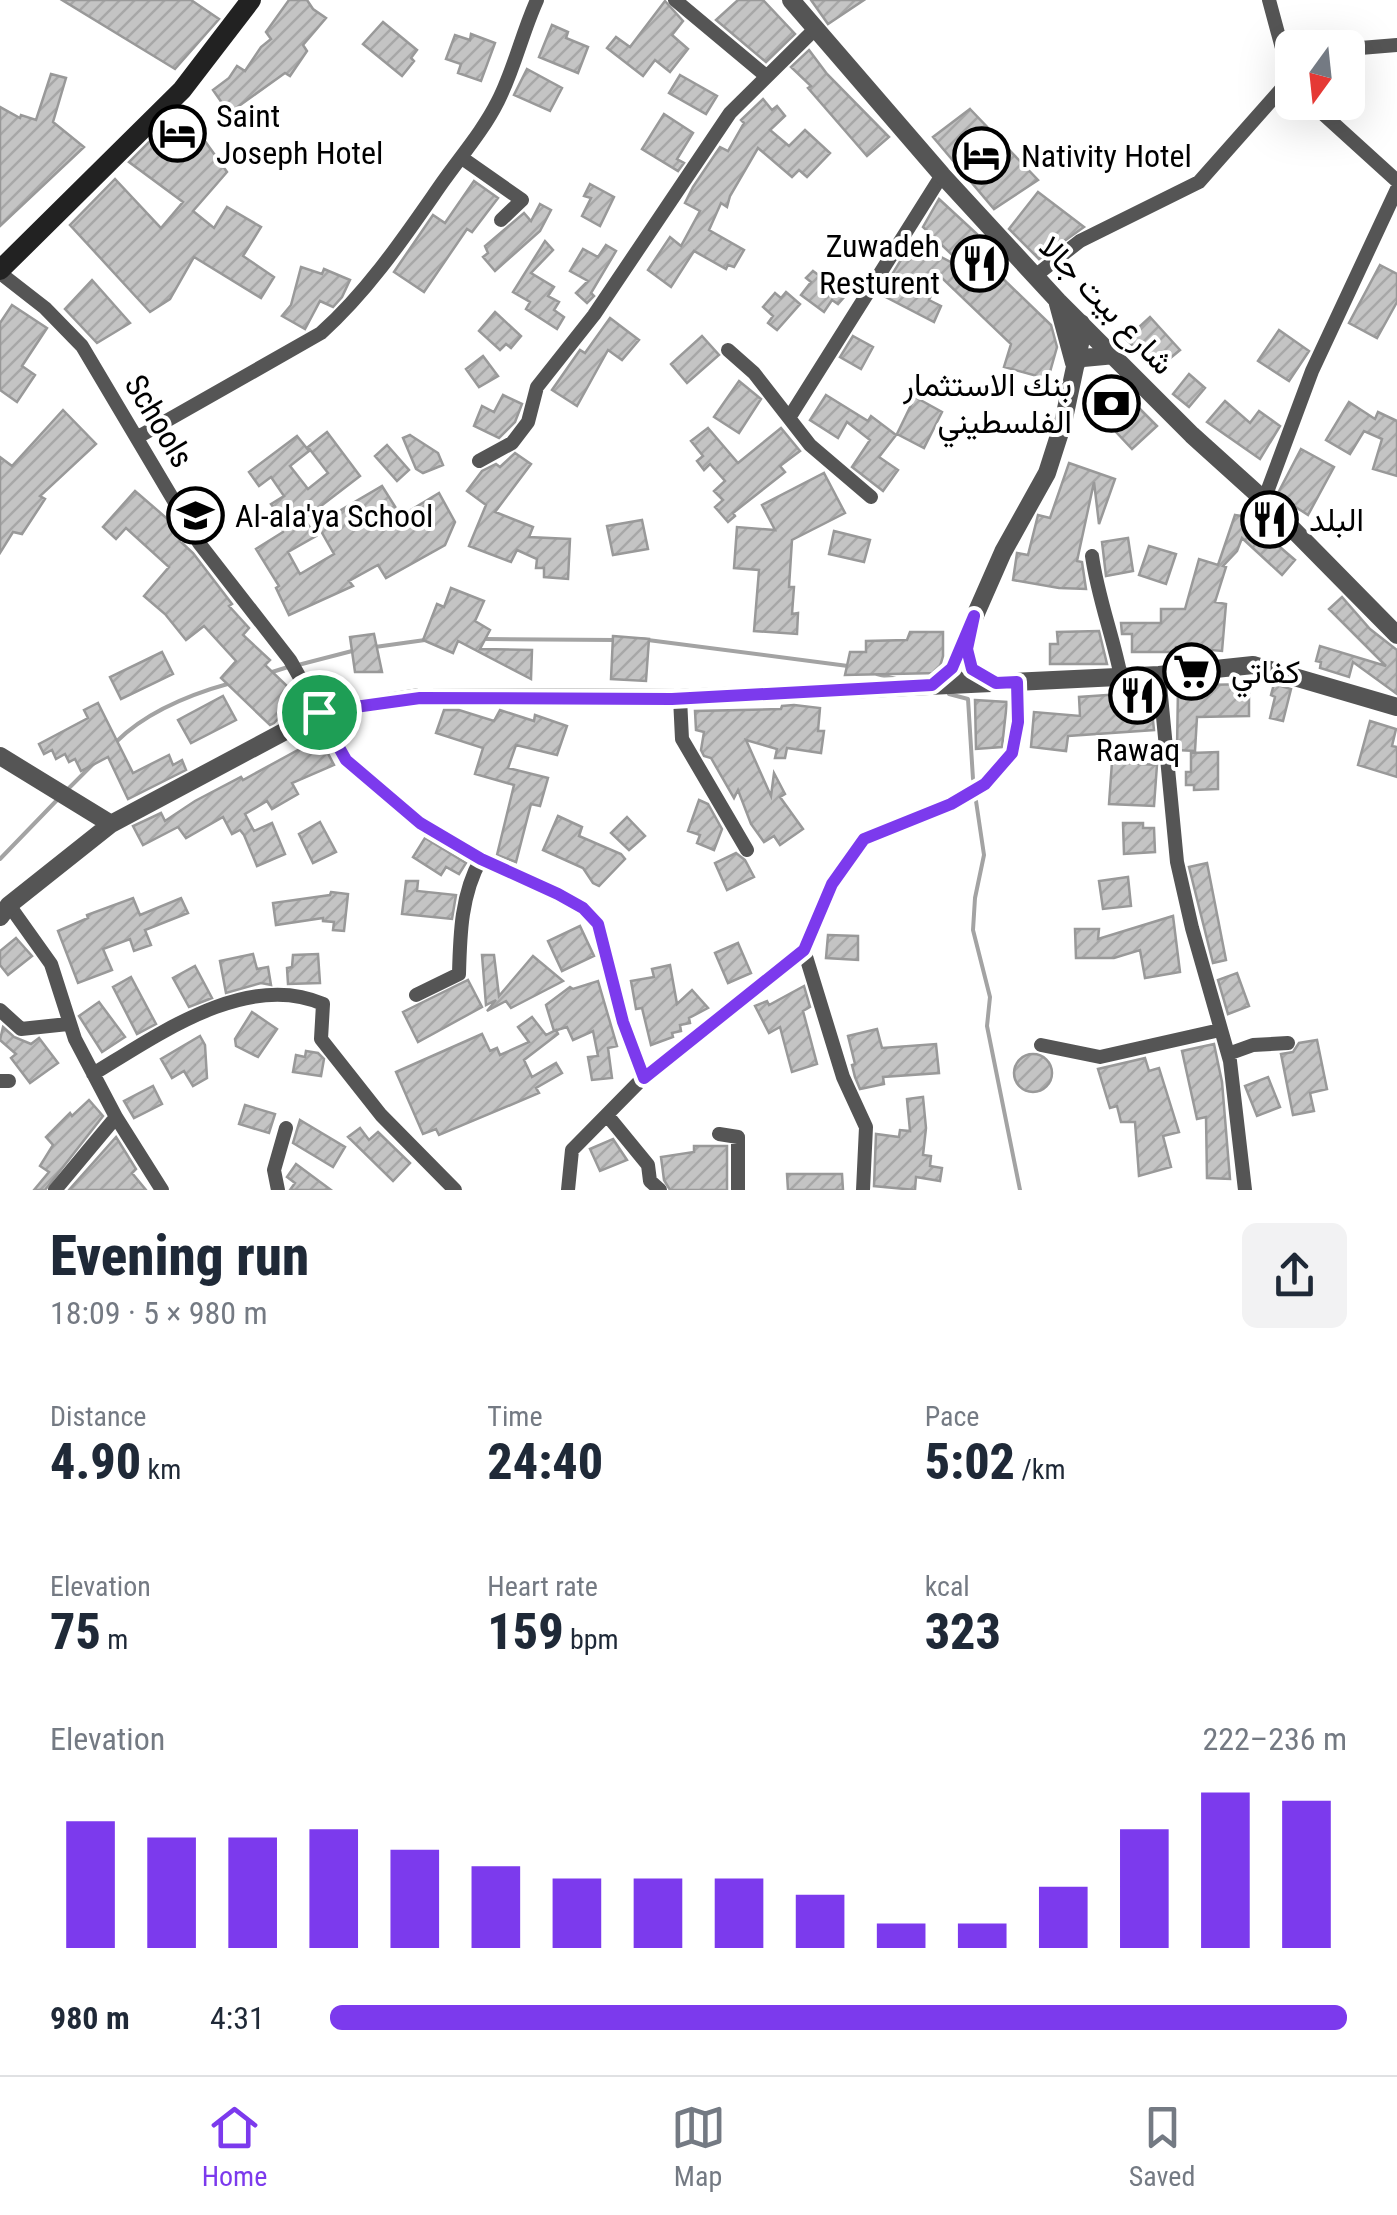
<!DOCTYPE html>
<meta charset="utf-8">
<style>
body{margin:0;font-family:"Roboto Condensed",Vazirmatn,sans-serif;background:#f2f2f3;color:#1f2937;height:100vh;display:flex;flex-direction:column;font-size:38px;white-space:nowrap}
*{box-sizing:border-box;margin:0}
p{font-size:32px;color:#747a83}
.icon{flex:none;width:55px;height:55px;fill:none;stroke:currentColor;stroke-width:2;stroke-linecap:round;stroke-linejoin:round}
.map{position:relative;height:1190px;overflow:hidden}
.details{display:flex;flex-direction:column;background:#fff;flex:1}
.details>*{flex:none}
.needle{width:65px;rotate:195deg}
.fabs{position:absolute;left:1275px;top:30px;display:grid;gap:20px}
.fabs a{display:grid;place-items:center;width:90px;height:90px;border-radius:15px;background:#fff;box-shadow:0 10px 40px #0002;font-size:50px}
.pin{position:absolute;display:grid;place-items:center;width:85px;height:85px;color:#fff;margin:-42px;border:5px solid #fff;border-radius:50%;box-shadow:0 2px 10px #0007}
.round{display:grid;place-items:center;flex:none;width:105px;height:105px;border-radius:15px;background:#f2f2f3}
.headline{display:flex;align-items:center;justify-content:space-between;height:170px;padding:0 50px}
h1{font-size:55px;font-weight:800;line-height:75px}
.stats{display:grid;grid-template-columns:repeat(3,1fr);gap:15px;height:170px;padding:10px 50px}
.stats div{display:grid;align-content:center}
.stats b{font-size:50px;font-weight:800}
.stats small{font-size:28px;font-weight:400}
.stats p{font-size:28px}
.chart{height:280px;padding:20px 50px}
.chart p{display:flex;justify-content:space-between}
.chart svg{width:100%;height:180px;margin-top:10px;stroke:#7c3aed;stroke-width:6}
ul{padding:0 50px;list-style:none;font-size:32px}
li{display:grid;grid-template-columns:160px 120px 1fr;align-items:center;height:75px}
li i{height:25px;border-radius:12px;background:#7c3aed}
.dock{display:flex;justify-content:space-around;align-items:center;height:140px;border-top:2px solid #e0e1e3;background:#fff;font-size:28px;color:#747a83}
.dock a{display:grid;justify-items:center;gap:5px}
.dock .on{color:#7c3aed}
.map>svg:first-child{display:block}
</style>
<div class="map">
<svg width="1397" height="1190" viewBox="0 0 1397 1190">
<defs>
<pattern id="building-hatch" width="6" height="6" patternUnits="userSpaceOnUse" patternTransform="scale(2.5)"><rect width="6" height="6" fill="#c4c4c4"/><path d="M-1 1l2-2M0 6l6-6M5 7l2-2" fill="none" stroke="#a7a7a7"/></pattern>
</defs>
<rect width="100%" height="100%" fill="#fff"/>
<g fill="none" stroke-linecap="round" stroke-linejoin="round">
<path stroke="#a3a3a3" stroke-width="4" d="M485 639 615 640
M640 639 848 666
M375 647 425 640
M298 665 356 650
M269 673 288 667
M877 674 896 679
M949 694 968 699 973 779
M116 742C145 713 191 694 231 683
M66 791 95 762
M976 801 984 855 975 898 973 930 990 997 987 1026 1020 1190
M0 859 59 798"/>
</g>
<path fill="url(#building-hatch)" stroke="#999" stroke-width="2.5" d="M62 0H191L219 19 175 69Z
M289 0H307L313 9 326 18 303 45 307 51 290 76 285 73 229 113 213 90 229 78 237 66 245 71 261 47 271 39 266 32Z
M738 0H763L795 34 766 62 716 20Z
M811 0H864L828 24Z
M665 1 683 21 672 35 688 49 670 72 655 60 643 76 607 48 616 37 630 47Z
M383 22 417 50 411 58 414 61 402 76 363 44Z
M552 25 568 32 566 38 588 47 578 73 539 57Z
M471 34 495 43 481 81 458 73 461 64 446 59 455 35 470 40Z
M809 50 827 74 889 137 867 156 808 88 811 86 791 67Z
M527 69 562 88 550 111 514 95Z
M51 74 66 78 53 122 84 147 0 226V107L20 118 21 115 36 120Z
M680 75 717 96 706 114 669 93Z
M763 99 772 110 777 106 785 116 770 130 789 146 805 130 830 153 807 177 799 170 792 177 758 148 730 196 727 207 721 203 709 230 744 250 734 267 728 265 726 269 694 251 671 287 648 270 670 237 681 246 700 211 685 203 693 187 720 147 728 151 744 123 741 120Z
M182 109 227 172 193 211 214 228 227 207 261 227 243 256 274 277 261 298 194 257 170 299 150 312 70 225 115 179 161 228 183 202 129 162Z
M970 109 1038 180 994 209 933 137Z
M664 114 693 133 677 159 684 163 678 171 642 149Z
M474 181 498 198 472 232 467 229 424 292 394 272 433 215 445 223Z
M590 184 614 197 600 226 582 216 591 198 584 196Z
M1038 192 1084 227 1039 259 1009 229Z
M939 199 977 234 967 244 1051 325 1057 347 1048 379 1004 367 1011 344 940 276 929 300 941 306 934 322 880 294 912 242 970 272 923 227Z
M540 204 551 210 540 231 495 271 483 257 488 253 485 246 524 213 531 221Z
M545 241 553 250 531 273 554 287 548 296 559 302 554 310 564 317 557 329 526 309 530 302 513 292Z
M606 245 616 251 591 293 594 296 587 303 576 293 588 281 570 271 583 249 598 257Z
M1380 265 1397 274V302L1377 338 1349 323Z
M301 267 322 274 324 269 350 280 342 297 333 307 320 301 305 329 282 316 291 305Z
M813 271 846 295 838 304 832 300 824 312 801 295 811 282 806 278Z
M92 280 130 323 97 343 65 309Z
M786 292 800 304 777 330 768 323 773 316 763 307 775 293 781 298Z
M12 305 47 328 22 366 35 375 17 402 0 390V323Z
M495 312 521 336 511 348 506 344 500 350 479 331Z
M1150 317 1180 350 1157 369 1126 339Z
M610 318 639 340 622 360 608 350 577 406 552 390 580 350 585 353Z
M1279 330 1309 351 1289 381 1258 361Z
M702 336 719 355 687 383 671 364Z
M853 336 873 347 861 369 840 357Z
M483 356 498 376 479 387 466 369Z
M1189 374 1205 388 1189 407 1173 394Z
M1107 376 1157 426 1132 449 1089 403Z
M739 381 761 399 739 433 714 417Z
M503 395 522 404 515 422 499 438 474 426 482 406 494 412Z
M826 395 868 421 871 416 896 435 879 457 898 470 883 491 852 467 870 440 847 422 838 438 810 420Z
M915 397 942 412 924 448 897 434Z
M1225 401 1250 423 1259 411 1280 426 1260 459 1207 422Z
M1349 402 1375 419 1378 412 1397 421V476L1373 469 1382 439 1364 431 1350 454 1326 440Z
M63 410 96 444 40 496 45 499 22 534 13 532 0 553V457L12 466Z
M708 428 738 463 781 428 800 451 780 466 785 472 733 513 735 516 728 522 715 507 723 500 714 491 725 481 710 464 704 470 697 461 703 456 691 441Z
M327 432 360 476 304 519 316 536 288 552 300 574 334 554 317 524 382 486 401 516 439 493 455 522 445 545 386 578 378 565 349 581 353 586 289 615 276 588 279 586 256 549 283 532 281 527 286 524 271 504 284 496 271 477 259 486 249 472 297 436 309 451 290 466 308 489 328 473 308 447Z
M410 435 438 453 443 465 423 473 416 469 403 438Z
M387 445 409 470 397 481 375 456Z
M1301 449 1334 467 1308 515 1277 495Z
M515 453 531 464 495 512 533 527 529 537 570 539 568 579 544 577V568H536L537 559 517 550 511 562 469 546 486 505 467 491 482 471 496 464 500 467Z
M1069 463 1115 479 1099 524 1094 482 1077 561 1082 562 1086 589 1059 588 1013 580 1017 553 1028 555 1038 515 1050 518Z
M824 473 845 513 792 540 789 587H794L792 614 798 613 797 634 754 631 759 570 734 568 737 527 775 530 762 505Z
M135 491 178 528 184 538 180 541 193 553 232 604 229 606 249 628 243 635 270 660 265 665 288 687 284 691 295 701 274 723 270 725 221 678 236 661 204 626 186 640 165 614 144 596 169 567 126 528 116 539 103 527Z
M1235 515 1262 519 1277 533 1274 542 1295 560 1282 575 1242 538 1237 551 1223 566 1226 567 1215 602 1226 604 1222 651 1176 647V652H1132V634H1122L1121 623H1161V609H1185L1199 559 1218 565Z
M642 520 648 549 613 555 607 526Z
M834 531 870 540 864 562 829 554Z
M1128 538 1133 571 1106 576 1102 542Z
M1149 546 1176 554 1166 584 1139 575Z
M451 588 484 601 475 621 490 630 480 649 532 650 531 679 458 641 453 653 423 640 437 604 444 607Z
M1342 597 1370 629 1397 650V694L1353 662 1349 677 1320 668 1321 662 1316 661 1320 646 1386 666 1329 609Z
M1099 631 1107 664H1050V644H1058L1057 632Z
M910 632H943V656L938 673 845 675 850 652H866V641L907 640Z
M374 634 382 672H355L350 637Z
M613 636 649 639 646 681 611 679Z
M162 652 173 674 121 699 110 677Z
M1249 684V716L1197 717 1195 751 1177 750 1178 687 1205 689V685Z
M1274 684 1291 689 1283 721 1270 718 1275 697 1271 695Z
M1150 692 1154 730 1068 736 1066 751 1031 747 1034 712 1080 716 1079 697Z
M223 696 236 720 191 743 178 720Z
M975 700 1007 702 1002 747 976 749Z
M98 703 133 773 169 755 173 765 182 760 186 770 128 799 108 757 81 771 75 759 69 762 65 754 56 759 52 750 44 754 39 744 88 718 84 710Z
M794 705 820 708 818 731H824L821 753 787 748 785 758H775L777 749 746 740 771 796 774 773 785 794 780 797 803 829 780 845 774 836 764 842 751 824 738 790 734 798 711 758 704 756 701 750 704 732 696 730 695 711 781 709 782 706Z
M444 710H459L494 721 500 710 534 721 535 715 567 726 557 755 516 745 508 768 548 778 540 806 531 804 516 862 497 855 514 785 475 774 483 748 436 733Z
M1370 721 1396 729 1392 746 1397 747V777L1358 765Z
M320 738 334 765 292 783 298 794 272 809 267 801 245 814 254 831 272 823 285 854 257 866 244 835 240 830 232 834 223 817 186 838 178 827 143 845 133 826 161 813 165 821 195 801 241 777 243 780Z
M1218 752V789L1194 790V785H1186V772H1191V753Z
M1112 762 1157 765 1154 806 1109 804Z
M699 800 708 804 722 829 714 850 697 843 700 835 688 831Z
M558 816 582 827 579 836 621 854 625 859 599 886 593 883 583 868 543 850Z
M627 817 645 836 629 850 611 833Z
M320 822 336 852 313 863 299 834Z
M1123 823H1143V828H1154L1155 852 1124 854Z
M425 838 466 863 459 874 446 867 441 875 413 857Z
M736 853 745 860 754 877 727 890 715 863Z
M1207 863 1226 960 1213 963 1189 867Z
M1128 877 1131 906 1103 909 1099 881Z
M406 881H418L417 891 456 895 452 919 402 914Z
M331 892 348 894 344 931 333 930 334 922 323 921V918L276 925 273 903 330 895Z
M133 898 140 915 181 898 188 913 145 930 151 945 134 951 130 939 103 949 112 970 78 983 58 931 88 918 87 915Z
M1173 916 1180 972 1145 978 1140 950 1114 958H1076L1075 929H1099L1098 939Z
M580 926 594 956 562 971 548 941Z
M828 935 858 936V960L826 958Z
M16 938 32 956 8 975 0 965V951Z
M738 943 751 973 728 983 715 953Z
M253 954 257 969 268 967 271 985 261 983 226 993 220 961Z
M318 954 320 983 288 984 287 968 292 967 293 955Z
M482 955H494L499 996 533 956 563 981 511 1008 506 1001 487 1011 496 1000 486 1005Z
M670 965 677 1004 692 990 708 1008 689 1018 690 1023 680 1025 681 1031 672 1033 673 1037 651 1045 642 1008 636 1009 631 981 654 977 652 969Z
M195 966 212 998 189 1007 173 978Z
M1237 973 1249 1006 1228 1014 1218 980Z
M131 977 156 1024 137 1034 113 987Z
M468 980 482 1007 418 1042 403 1012Z
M598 981 617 1046 608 1048 612 1078 592 1080 588 1057 598 1056 593 1031 573 1040 567 1027 554 1031 546 1005 570 987 573 989Z
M804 986 810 1007 803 1011 817 1064 792 1072 780 1027 769 1033 755 1006 767 1001 769 1005Z
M99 1002 125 1037 102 1052 79 1016Z
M252 1012 277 1029 258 1057 236 1046 235 1039Z
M532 1017 546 1035 556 1030 558 1034 524 1060 532 1077 556 1063 562 1073 536 1088 539 1093 439 1135 436 1129 423 1134 396 1072 482 1034 490 1051 497 1048 500 1055 529 1042 518 1027Z
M3 1027 14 1037 31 1044 39 1038 58 1063 30 1083 11 1058 16 1054 0 1040Z
M877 1029 882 1048 936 1044 939 1073 883 1077 884 1084 860 1089 855 1077 852 1065 855 1064 848 1036Z
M200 1036 205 1045 207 1078 193 1086 184 1071 172 1078 161 1059Z
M1317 1040 1327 1089 1310 1093 1314 1111 1293 1115 1281 1054 1293 1052 1299 1043Z
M1214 1044 1222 1082 1230 1179 1207 1178 1206 1117 1197 1119 1182 1051Z
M306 1051 318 1053 324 1059 321 1076 293 1072 296 1055 305 1057Z
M1014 1073a19 19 0 1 1 38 0a19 19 0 1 1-38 0Z
M1145 1058 1149 1071 1159 1068 1179 1132 1163 1136 1171 1167 1139 1176 1135 1122H1121L1117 1106 1110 1108 1098 1069Z
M1268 1077 1280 1107 1257 1116 1245 1086Z
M153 1086 162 1104 134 1118 124 1101Z
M923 1097 926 1128 923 1155 931 1156 930 1166 942 1168 940 1181 916 1177 915 1190 874 1186 876 1134 899 1137 900 1130 910 1131 907 1099Z
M89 1100 103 1116 45 1190H34L49 1172 40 1166 53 1145 46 1137 70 1113 72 1116Z
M245 1105 275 1114 269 1133 239 1124Z
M300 1120 345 1147 333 1167 293 1143Z
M360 1128 369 1140 378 1132 410 1163 393 1181 348 1137Z
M116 1137 136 1169 132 1173 146 1190H69Z
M613 1139 627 1160 600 1171 590 1149Z
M694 1146H727V1190H670L664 1180 661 1157 694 1152Z
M296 1164 331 1190H290L295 1183 287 1177Z
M787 1174H842L843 1190H788Z"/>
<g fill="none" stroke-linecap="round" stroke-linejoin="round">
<path stroke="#555" stroke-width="14" d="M675 0 766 76
M1269 0 1292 85
M1348 49 1397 45
M1310 102 1397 181
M462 158 522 200 501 220
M0 273 45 308 82 346 199 543 290 660 346 760 420 823 481 859 583 909 597 924 623 1022 643 1078
M1035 276 1080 241 1199 182 1292 77
M728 350 754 373 810 445 871 497
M789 418 942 175
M138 437 321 333C369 290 405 236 442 183 461 156 483 131 498 101 514 70 522 33 537 0
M479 461 512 443 528 422 537 387 594 315 730 113 814 30
M1264 500 1312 371 1397 189
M1092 556C1098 598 1113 636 1121 677
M1159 675 1177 862 1192 928 1230 1061 1245 1190
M680 698 682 739 747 850
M9 905 51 964 75 1039 116 1117 162 1190
M416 995 459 974C460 935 461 894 481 859
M0 1010 21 1029 68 1024
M1041 1045 1100 1057 1220 1030
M1228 1054 1253 1045 1288 1043
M93 1074C156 1036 247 970 323 1004L321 1039 381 1115 455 1190
M0 1081H9
M607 1115 648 1165 650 1181 660 1190
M719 1134 738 1137V1190
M55 1190 116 1117
M278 1190 274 1170 286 1128
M568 1190 572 1150 577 1145 643 1078 804 950
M863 1190 866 1127 843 1077 804 950 831 884 864 839 951 805 985 784 1012 753 1018 722 1017 682"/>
<path stroke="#555" stroke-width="18" d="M791 0 942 175 1058 301 1192 435 1264 500 1397 635
M1058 304 1074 363 1083 358 1115 355
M964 684 953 677 952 668 1003 552 1047 473 1063 423 1081 339V323
M0 756 111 824
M0 917 9 905 111 824 319 713 420 697 680 698 1159 675 1253 665 1397 707"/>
<path stroke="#222" stroke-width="20" d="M0 270 182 90 251 0"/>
</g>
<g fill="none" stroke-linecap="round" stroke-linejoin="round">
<defs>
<path id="route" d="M974 616 967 649 972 669 996 683 1017 682 1018 722 1012 753 985 784 951 804 864 839 832 884 804 950 644 1078 623 1022 598 924 583 908 558 894 481 859 420 823 346 760 319 712 420 698 672 699 932 685 952 668Z"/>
</defs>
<use href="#route" stroke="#fff" stroke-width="20"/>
<use href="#route" stroke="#7c3aed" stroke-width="12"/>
</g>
<defs>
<symbol id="hotel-ring" viewBox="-11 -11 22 22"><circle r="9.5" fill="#fff" stroke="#000" stroke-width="1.5"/><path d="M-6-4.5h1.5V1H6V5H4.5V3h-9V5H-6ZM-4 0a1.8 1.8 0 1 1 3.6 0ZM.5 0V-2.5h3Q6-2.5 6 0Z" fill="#000"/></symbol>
<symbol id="restaurant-ring" viewBox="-11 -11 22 22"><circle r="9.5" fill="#fff" stroke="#000" stroke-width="1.5"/><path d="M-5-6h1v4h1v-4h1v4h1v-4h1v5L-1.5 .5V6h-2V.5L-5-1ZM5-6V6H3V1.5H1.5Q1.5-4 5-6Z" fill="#000"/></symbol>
<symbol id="bank-ring" viewBox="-11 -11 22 22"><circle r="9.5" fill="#fff" stroke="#000" stroke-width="1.5"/><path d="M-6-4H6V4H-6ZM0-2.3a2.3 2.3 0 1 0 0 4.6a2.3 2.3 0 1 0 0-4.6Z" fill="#000"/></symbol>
<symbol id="school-ring" viewBox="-11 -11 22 22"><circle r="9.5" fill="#fff" stroke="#000" stroke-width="1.5"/><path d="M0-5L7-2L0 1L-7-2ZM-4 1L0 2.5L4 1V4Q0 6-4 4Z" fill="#000"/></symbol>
<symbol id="supermarket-ring" viewBox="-11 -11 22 22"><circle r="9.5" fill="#fff" stroke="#000" stroke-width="1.5"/><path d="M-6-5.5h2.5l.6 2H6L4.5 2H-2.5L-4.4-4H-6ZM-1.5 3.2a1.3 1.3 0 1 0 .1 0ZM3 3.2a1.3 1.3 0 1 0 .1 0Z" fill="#000"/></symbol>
</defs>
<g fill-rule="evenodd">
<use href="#hotel-ring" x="146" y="102" width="63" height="63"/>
<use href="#hotel-ring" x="950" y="124" width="63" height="63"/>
<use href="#restaurant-ring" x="948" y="232" width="63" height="63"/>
<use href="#bank-ring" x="1080" y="372" width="63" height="63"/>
<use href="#school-ring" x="164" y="484" width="63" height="63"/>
<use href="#restaurant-ring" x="1238" y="488" width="63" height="63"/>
<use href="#supermarket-ring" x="1160" y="640" width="63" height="63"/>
<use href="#restaurant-ring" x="1106" y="664" width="63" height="63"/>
</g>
<g text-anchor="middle" stroke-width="8" stroke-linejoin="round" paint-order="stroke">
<g font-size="32" fill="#000" stroke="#fff" text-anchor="start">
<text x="216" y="127">Saint<tspan x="216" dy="37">Joseph Hotel</tspan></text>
<text x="1021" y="167">Nativity Hotel</text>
<text x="940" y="257" text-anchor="end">Zuwadeh<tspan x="940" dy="37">Resturent</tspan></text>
<text x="1072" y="396" text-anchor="end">بنك الاستثمار<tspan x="1072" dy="37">الفلسطيني</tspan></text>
<text x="235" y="527">Al-ala'ya School</text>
<text x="1309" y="531">البلد</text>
<text x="1231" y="683">كفاتي</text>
<text x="1138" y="761" text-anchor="middle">Rawaq</text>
</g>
<g font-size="32" fill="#000" stroke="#fff">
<text transform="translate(1107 305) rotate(46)" y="11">شارع بيت جالا</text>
<text transform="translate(159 421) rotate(59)" y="11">Schools</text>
</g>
</g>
</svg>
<div class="fabs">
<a><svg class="needle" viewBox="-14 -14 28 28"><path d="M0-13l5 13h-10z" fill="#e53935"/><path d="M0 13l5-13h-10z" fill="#747a83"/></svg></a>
</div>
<div class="pin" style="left:319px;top:712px;background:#1e9e55"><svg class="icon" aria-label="arrive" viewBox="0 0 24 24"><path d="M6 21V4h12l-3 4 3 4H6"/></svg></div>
</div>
<section class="details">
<div class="headline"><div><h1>Evening run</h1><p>18:09 · 5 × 980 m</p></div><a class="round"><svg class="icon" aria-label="share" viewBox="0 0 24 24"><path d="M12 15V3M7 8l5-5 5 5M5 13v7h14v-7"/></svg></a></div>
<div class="stats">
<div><p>Distance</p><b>4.90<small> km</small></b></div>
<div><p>Time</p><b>24:40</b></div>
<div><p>Pace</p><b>5:02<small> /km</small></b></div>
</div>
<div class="stats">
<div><p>Elevation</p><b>75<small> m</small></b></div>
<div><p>Heart rate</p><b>159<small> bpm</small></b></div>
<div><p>kcal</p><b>323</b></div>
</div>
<div class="chart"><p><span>Elevation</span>222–236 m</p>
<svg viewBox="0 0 160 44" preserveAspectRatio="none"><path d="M5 44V13M15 44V17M25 44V17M35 44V15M45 44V20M55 44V24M65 44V27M75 44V27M85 44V27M95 44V31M105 44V38M115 44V38M125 44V29M135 44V15M145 44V6M155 44V8"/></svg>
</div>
<ul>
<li><b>980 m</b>4:31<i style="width:100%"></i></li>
</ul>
</section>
<nav class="dock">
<a class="on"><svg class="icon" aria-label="home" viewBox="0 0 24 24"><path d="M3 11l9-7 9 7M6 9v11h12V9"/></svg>Home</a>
<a><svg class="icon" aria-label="map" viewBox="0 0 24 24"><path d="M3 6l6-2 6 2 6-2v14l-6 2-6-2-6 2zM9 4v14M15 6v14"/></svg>Map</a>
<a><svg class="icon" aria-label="saved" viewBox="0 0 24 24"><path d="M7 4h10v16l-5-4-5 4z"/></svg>Saved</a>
</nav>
